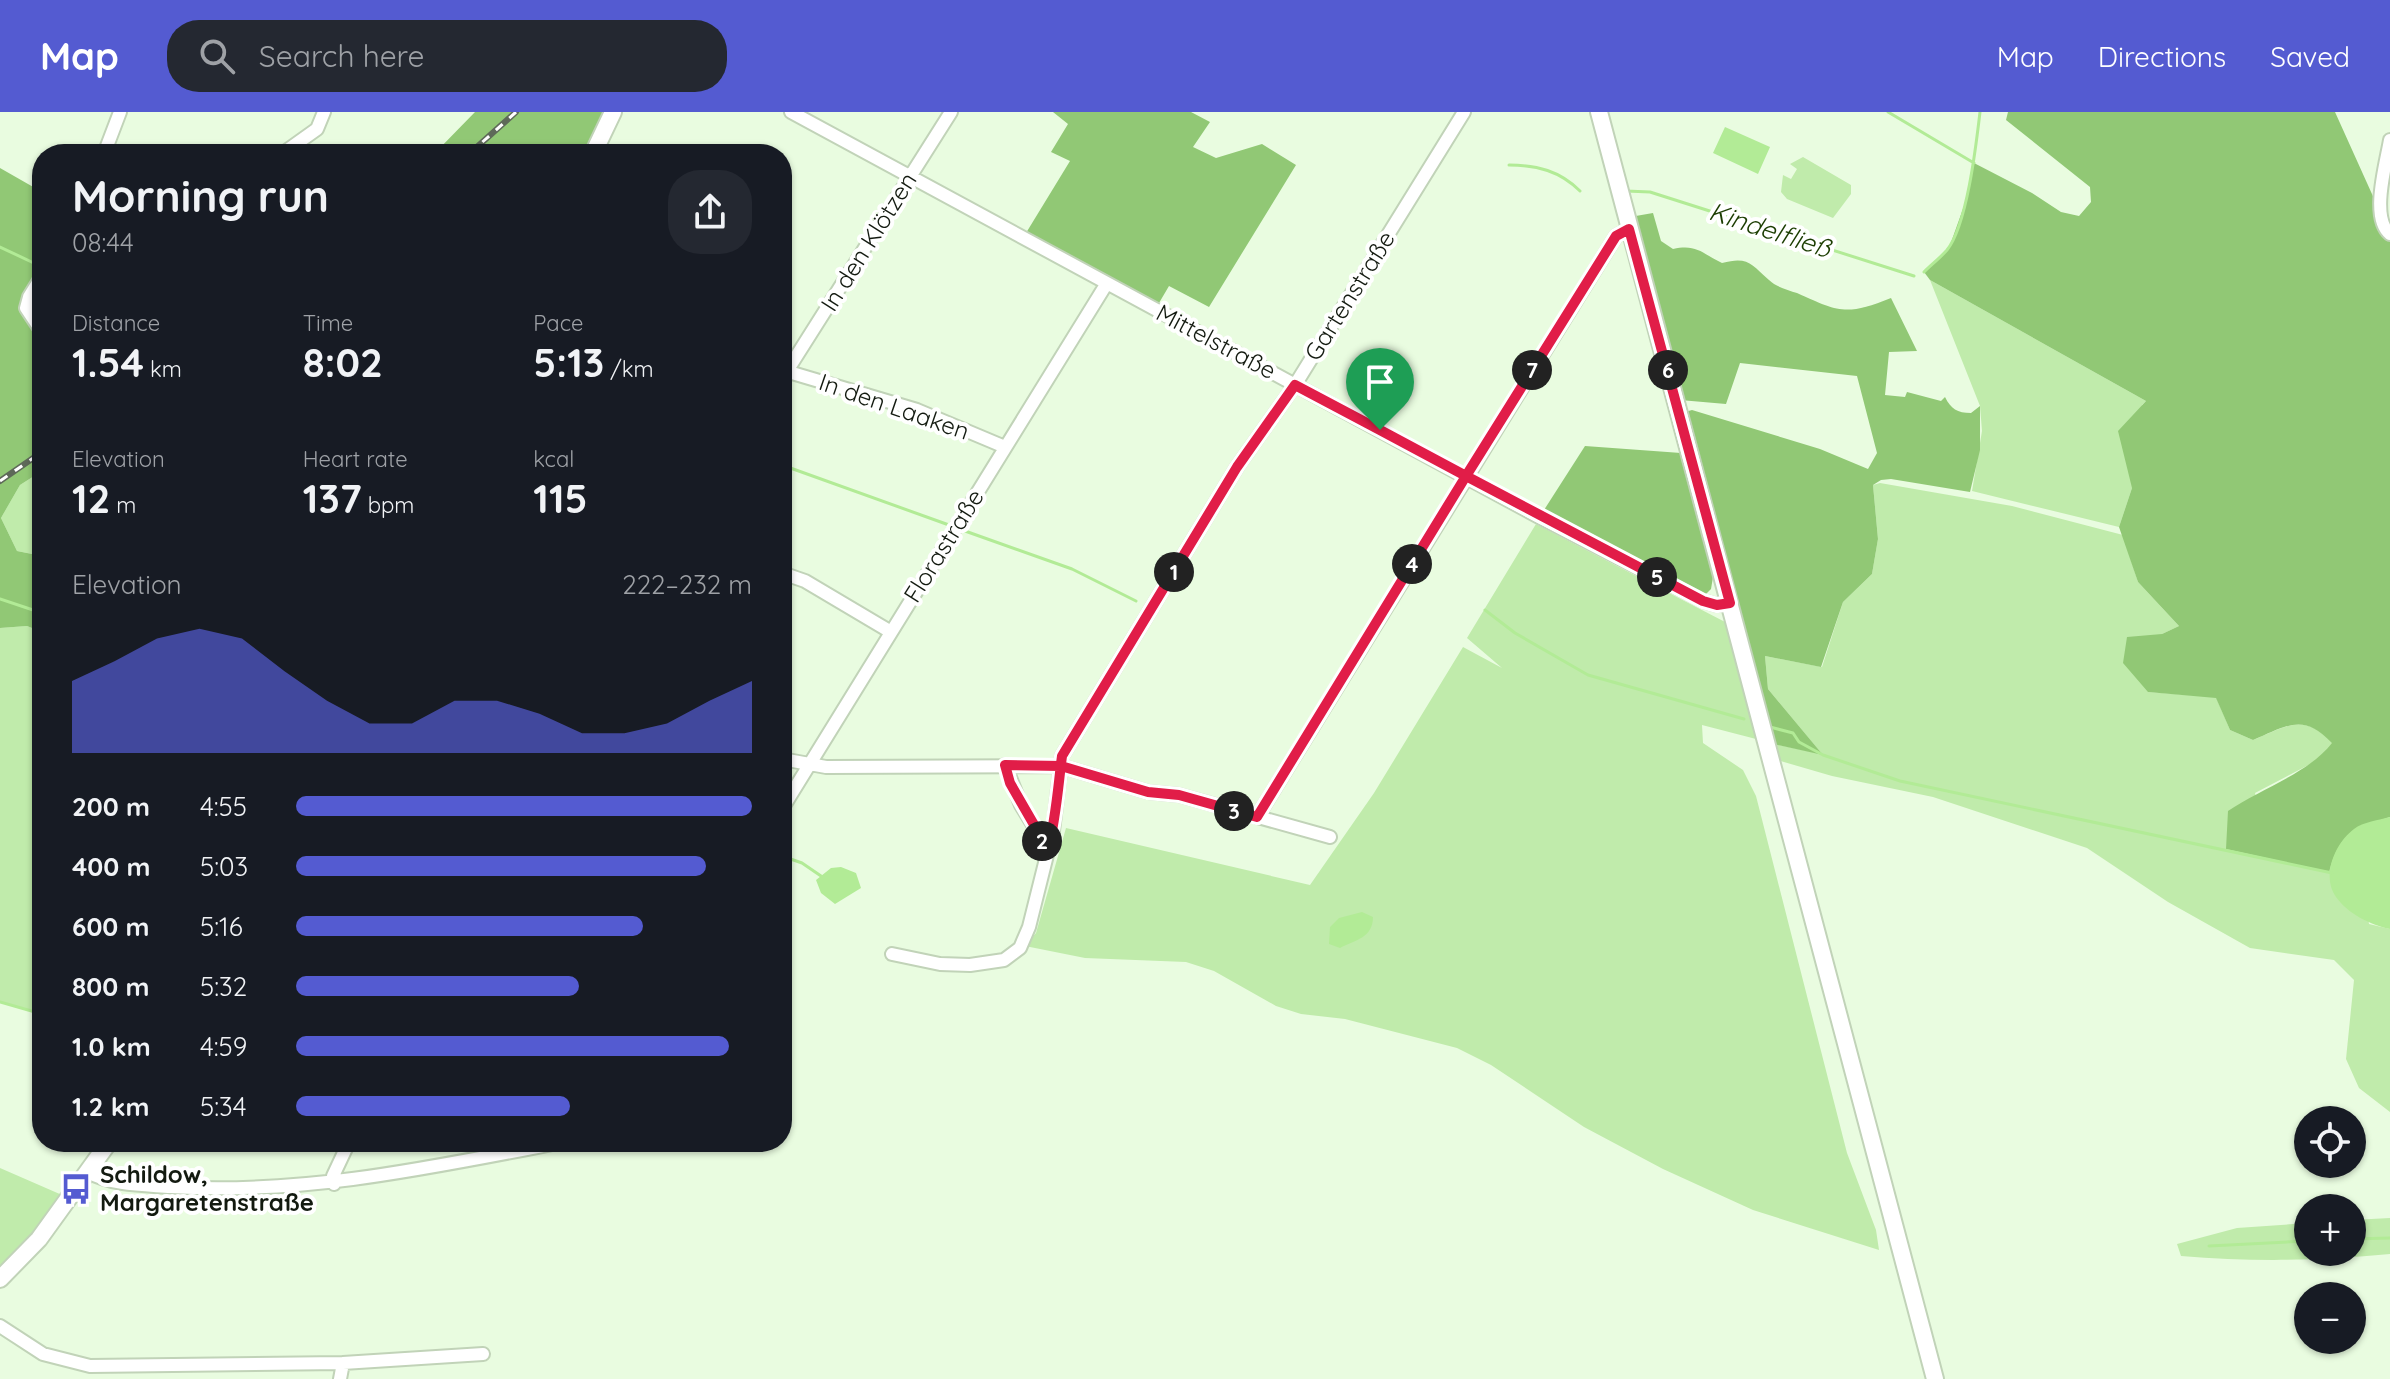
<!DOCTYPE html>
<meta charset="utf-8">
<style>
body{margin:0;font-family:Quicksand,sans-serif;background:#242831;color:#f1f3f6;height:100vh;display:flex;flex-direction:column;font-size:30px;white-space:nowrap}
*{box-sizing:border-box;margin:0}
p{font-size:26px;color:#9ea1a6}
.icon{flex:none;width:44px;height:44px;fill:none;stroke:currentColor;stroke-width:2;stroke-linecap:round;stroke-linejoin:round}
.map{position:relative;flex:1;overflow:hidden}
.sheet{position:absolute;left:32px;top:32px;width:760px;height:1008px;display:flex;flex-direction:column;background:#171b24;border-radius:32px;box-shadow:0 2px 6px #0004}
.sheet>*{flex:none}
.fabs{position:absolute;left:2294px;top:994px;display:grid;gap:16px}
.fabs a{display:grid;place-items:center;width:72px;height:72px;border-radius:50%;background:#171b24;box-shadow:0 2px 6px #0004;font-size:40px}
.pin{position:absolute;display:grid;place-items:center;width:68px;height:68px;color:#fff;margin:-82px -34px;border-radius:50% 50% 50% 0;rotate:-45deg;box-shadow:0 0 8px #0007}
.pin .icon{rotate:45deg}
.km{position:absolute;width:40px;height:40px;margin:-20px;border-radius:50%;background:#222;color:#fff;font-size:22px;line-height:40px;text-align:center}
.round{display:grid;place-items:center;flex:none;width:84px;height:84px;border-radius:32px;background:#242831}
.head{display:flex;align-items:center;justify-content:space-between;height:136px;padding:0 40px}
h1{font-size:44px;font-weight:700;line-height:60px}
.figures{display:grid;grid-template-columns:repeat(3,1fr);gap:12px;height:136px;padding:8px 40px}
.figures div{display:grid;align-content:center}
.figures b{font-size:40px;font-weight:700}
.figures small{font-size:22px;font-weight:400}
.figures p{font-size:22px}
.chart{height:224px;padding:16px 40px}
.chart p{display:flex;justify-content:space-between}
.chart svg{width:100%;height:144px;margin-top:8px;fill:#545bd1;opacity:.7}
ul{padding:0 40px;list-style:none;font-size:26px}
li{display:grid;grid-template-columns:128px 96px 1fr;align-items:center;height:60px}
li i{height:20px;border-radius:10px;background:#545bd1}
header{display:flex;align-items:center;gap:48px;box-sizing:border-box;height:112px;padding:0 40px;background:#545bd1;color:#fff}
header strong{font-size:38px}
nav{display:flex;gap:44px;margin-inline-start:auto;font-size:28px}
.search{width:560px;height:72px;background:#242831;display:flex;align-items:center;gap:20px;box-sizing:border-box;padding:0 28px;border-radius:32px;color:#9ea1a6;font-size:30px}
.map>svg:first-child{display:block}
</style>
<header>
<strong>Map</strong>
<div class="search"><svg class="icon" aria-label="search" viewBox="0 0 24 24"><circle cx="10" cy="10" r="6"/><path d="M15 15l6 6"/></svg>Search here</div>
<nav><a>Map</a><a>Directions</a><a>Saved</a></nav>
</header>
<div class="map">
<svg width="2390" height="1267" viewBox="0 0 2390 1267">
<rect width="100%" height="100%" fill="#e9fce0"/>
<path fill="#c0ebab" d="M1803 45 1851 73V82L1833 106 1787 87 1781 80 1783 63 1791 67 1797 57 1790 52Z
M1930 168 2146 289 2142 293 2132 376 2119 415 1972 379 1982 319 1980 294Z
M42 359V444L17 439 1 406 20 373Z
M1880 371 2012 394 2123 423 2138 470 2179 514 2162 522 2148 580 2216 585 2230 618 2253 628C2287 614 2304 600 2333 631L2320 647 2255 681 2267 724 2390 705 2355 716 2369 812 2390 817V1000L2359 976 2346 947 2354 868 2334 848 2250 836 2168 790 2087 736 1933 685 1832 664 1777 648 1769 631 1822 642 1768 577 1765 544 1822 555 1843 490 1872 462 1878 427 1873 373Z
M1536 412 1727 511 1756 627 1702 613 1703 631 1743 658 1756 684 1847 1041 1876 1118 1879 1138 1753 1098 1663 1057 1584 1015 1491 953 1457 936 1345 907 1301 902 1276 894 1214 859 1186 850 1085 846 1025 834 1036 821 1066 716 1310 773 1374 681 1463 535 1502 556 1467 526Z
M27 514 42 520V902L0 890V516Z
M0 1056 62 1083 0 1167Z
M2390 1106V1142C2319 1149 2252 1150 2181 1144L2177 1132 2237 1116 2308 1111V1140H2352V1108Z"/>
<path fill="#91c875" d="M475 0H613L593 42H434Z
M1053 0H1191L1210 10 1193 35 1216 46 1262 32 1296 53 1209 195 1169 174 1159 191 1026 121 1070 49 1051 40 1068 12Z
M2008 0H2335L2390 122V705C2352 717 2340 721 2329 760L2226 737 2228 699C2260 677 2309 661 2332 631 2303 600 2287 614 2253 628L2230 618 2216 586 2148 580 2123 551 2127 525 2162 522 2179 514 2138 470 2119 415 2132 376 2118 319 2146 289 1930 168 1924 160 1949 136 1964 94 1974 51 2032 81 2061 100 2079 104 2091 90 2090 75 2006 8Z
M0 56 42 80V359L20 373 1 406 17 439 42 444V520L27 514 0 516Z
M1653 101 1661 129 1673 137C1697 132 1701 141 1722 151 1748 144 1751 152 1769 168 1776 175 1788 178 1797 181 1839 200 1846 204 1891 186L1917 239 1889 240 1885 283 1905 285 1907 280 1941 289 1945 285C1951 297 1957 301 1971 301L1980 294V338L1970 380 1891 367 1881 368 1873 373 1878 427 1872 462 1843 490 1821 555 1765 544 1768 577 1823 643 1769 631 1685 300 1692 298 1820 337 1868 357 1877 341 1857 264 1740 251 1726 292 1680 288 1630 105Z
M1585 334 1681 341 1713 465 1711 477 1703 485 1544 398Z"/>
<path fill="#b2eb96" d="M1725 15 1770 35 1758 62 1713 41Z
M2390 705V817C2371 813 2348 802 2336 785 2321 764 2335 731 2354 717 2363 710 2379 708 2390 705Z
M841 755 856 761 861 776 835 792 821 781 816 768 831 756Z
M1362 800 1373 805C1373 826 1355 828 1340 836L1329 832 1330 815 1339 806Z"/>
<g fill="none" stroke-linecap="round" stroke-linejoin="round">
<path stroke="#b2eb96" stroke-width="3" d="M1888 0 1974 51
M1509 53C1537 53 1560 59 1580 79
M1626 79 1650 80 1914 164
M0 135 38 153
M1924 160C1931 153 1940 146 1947 138 1967 113 1976 34 1980 0
M782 353 949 413
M965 419 1072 457 1136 489
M0 487 42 501
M1485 498 1515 521 1588 563 1744 607
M1770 615 1793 621 1799 630 1823 643 1900 669 2332 761
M782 744 802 751 821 764
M0 890 42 902
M2352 1127 2390 1126
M2209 1134 2308 1129"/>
<defs>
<path id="minor" d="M791 0 1539 405 1703 489 1717 493 1730 491
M2390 28C2386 52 2370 106 2390 122
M104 42 120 0
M282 42 317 17 324 0
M42 164 29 185 26 196 42 220
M782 258 917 298 1005 335
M787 259 951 0
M782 461 805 469 891 520
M782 647 826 655 1061 654 1148 680 1179 683 1330 725
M1005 653 1021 693 1048 737
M782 697 1107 171
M1257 705 1616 124 1629 117
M892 842 940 852 970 853 1004 848 1020 836 1029 815 1053 719 1062 644 1237 355 1295 273 1464 0
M88 1060C113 1074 144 1073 171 1075 304 1083 433 1055 563 1030
M334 1072 333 1064 349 1030
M0 1214 43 1242 90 1254 343 1251 340 1267
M343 1251 483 1242"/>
<path id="major" d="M1599 0 1935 1267
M593 42 613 0
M0 1167 39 1127 109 1030"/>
</defs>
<use href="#minor" stroke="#c1d3b8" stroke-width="16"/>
<use href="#major" stroke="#c1d3b8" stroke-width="20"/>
<use href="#minor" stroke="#fff" stroke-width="12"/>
<use href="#major" stroke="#fff" stroke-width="16"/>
<defs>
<path id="rail" d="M469 42 516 0
M0 369 42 340"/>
</defs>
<use href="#rail" stroke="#5e6959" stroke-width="6"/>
<use href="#rail" stroke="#fff" stroke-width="3" stroke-dasharray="9" stroke-linecap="butt"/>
</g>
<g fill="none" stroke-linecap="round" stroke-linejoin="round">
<defs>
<path id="route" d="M1380 318 1295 273 1237 355 1062 644C1058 675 1056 707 1048 737L1010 671 1005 653 1061 654 1148 680 1179 683 1257 705 1466 364 1703 489 1717 493 1730 491 1629 117 1616 124 1466 364 1380 318"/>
</defs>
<use href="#route" stroke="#fff" stroke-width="16"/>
<use href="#route" stroke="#e11d48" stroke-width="10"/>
</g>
<defs>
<symbol id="bus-bare" viewBox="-9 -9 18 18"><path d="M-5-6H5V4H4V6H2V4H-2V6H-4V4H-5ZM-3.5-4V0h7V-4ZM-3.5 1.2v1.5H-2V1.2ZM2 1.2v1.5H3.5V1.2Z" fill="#545bd1" stroke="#fff" stroke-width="2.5" paint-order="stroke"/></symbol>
</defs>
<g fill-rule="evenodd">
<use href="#bus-bare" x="54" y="1055" width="44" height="44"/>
</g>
<g text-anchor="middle" stroke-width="8" stroke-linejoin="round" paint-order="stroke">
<g font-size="24" fill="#131a10" stroke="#fff">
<text transform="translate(869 130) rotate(-58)" y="8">In den Klötzen</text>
<text transform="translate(1350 184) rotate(-58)" y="8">Gartenstraße</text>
<text transform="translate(1216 230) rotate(28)" y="8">Mittelstraße</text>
<text transform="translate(894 295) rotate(19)" y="8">In den Laaken</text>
<text transform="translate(944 434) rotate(-58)" y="8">Florastraße</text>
</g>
<g font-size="24" font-weight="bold" fill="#131a10" stroke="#fff" text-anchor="start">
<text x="100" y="1071">Schildow,<tspan x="100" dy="28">Margaretenstraße</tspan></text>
</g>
<g font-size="26" font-style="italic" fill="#1b3d01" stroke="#fff">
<text transform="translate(1770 118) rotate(18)" y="9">Kindelfließ</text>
</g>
</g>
</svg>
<div class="fabs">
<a><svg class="icon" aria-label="locate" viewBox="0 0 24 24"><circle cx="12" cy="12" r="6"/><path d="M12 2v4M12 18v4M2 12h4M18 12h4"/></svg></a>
<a>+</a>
<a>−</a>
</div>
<div class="pin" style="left:1380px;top:318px;background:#1e9e55"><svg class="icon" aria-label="arrive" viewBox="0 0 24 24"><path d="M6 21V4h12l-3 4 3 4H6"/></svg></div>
<b class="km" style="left:1174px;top:460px">1</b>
<b class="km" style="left:1042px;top:729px">2</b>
<b class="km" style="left:1234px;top:699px">3</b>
<b class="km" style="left:1412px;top:452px">4</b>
<b class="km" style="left:1657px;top:465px">5</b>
<b class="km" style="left:1668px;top:258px">6</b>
<b class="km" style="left:1532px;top:258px">7</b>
<section class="sheet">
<div class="head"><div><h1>Morning run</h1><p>08:44</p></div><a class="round"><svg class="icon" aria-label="share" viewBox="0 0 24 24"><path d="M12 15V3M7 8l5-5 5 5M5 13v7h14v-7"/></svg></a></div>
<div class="figures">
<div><p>Distance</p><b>1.54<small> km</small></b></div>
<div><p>Time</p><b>8:02</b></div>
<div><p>Pace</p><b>5:13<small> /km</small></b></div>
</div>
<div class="figures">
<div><p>Elevation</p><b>12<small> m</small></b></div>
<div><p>Heart rate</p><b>137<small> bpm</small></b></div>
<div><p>kcal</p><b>115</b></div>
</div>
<div class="chart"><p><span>Elevation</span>222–232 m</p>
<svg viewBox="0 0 160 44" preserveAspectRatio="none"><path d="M0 44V22L10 16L20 9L30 6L40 9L50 19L60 28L70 35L80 35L90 28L100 28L110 32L120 38L130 38L140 35L150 28L160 22V44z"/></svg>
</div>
<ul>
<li><b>200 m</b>4:55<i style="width:100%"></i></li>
<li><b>400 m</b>5:03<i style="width:90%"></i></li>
<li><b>600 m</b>5:16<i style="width:76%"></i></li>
<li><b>800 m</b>5:32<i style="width:62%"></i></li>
<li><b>1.0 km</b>4:59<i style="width:95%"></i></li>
<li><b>1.2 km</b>5:34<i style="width:60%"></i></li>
</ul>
</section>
</div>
